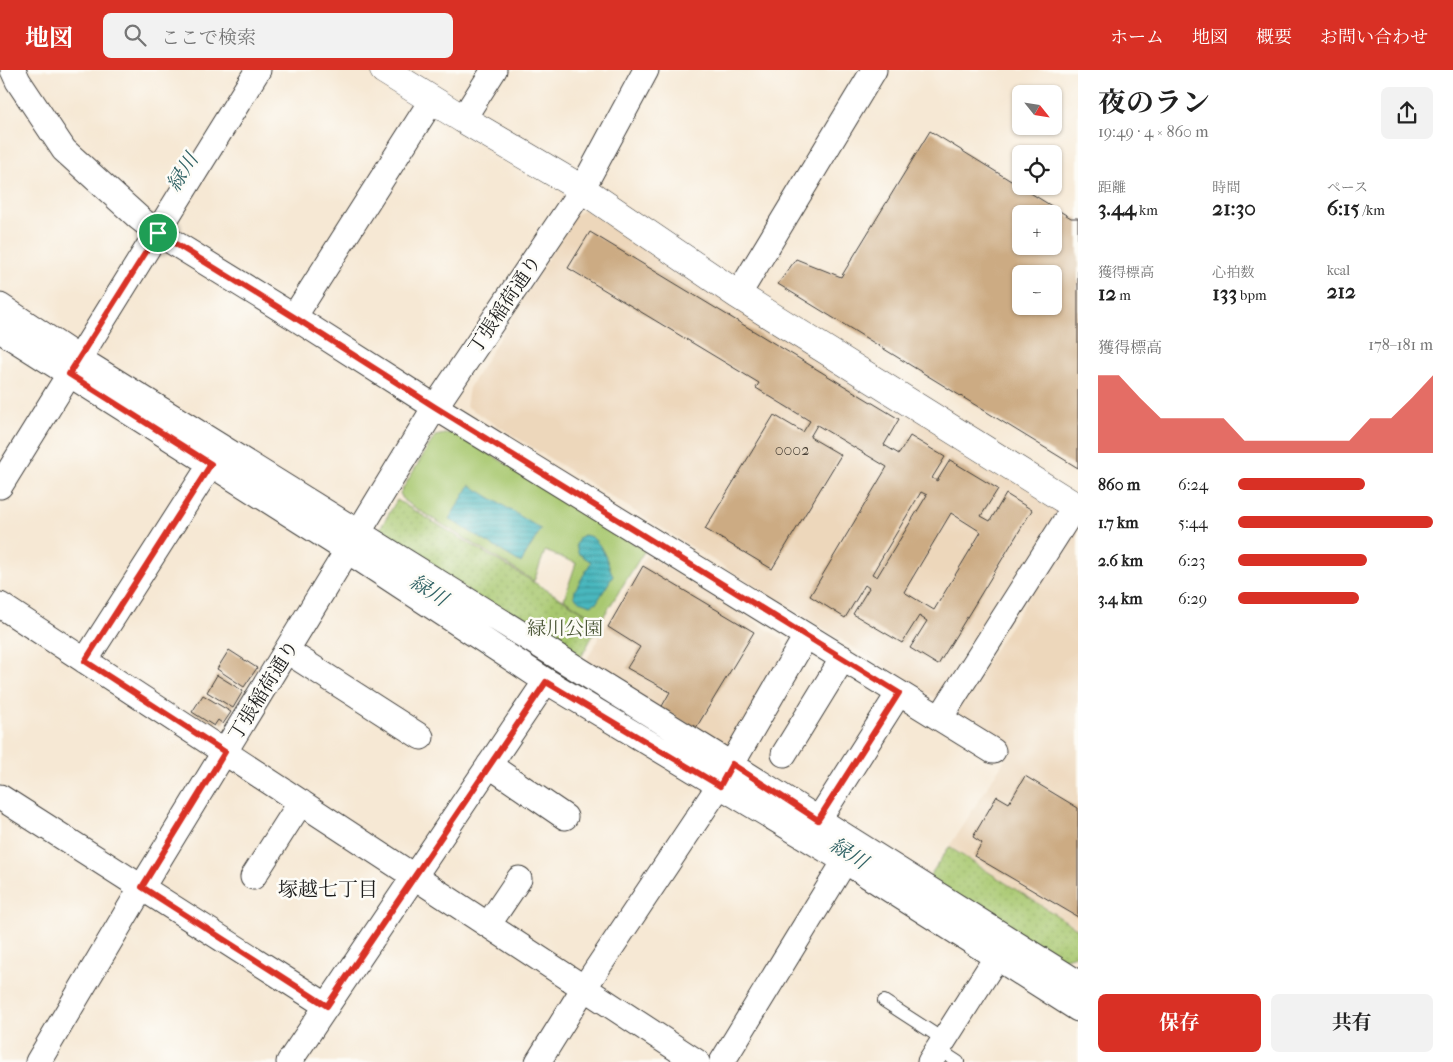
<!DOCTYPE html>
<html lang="ja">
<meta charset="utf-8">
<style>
body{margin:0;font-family:"IM FELL French Canon","Noto Serif JP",serif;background:#f2f2f2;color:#222;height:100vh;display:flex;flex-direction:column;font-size:19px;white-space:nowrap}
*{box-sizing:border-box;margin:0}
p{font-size:16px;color:#767676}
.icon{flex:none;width:28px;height:28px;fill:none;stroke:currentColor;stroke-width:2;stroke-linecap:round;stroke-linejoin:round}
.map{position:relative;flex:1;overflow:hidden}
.details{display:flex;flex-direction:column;background:#fff;width:375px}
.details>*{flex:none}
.needle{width:32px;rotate:120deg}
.buttons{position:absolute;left:1012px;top:15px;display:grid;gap:10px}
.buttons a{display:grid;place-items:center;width:50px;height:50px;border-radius:8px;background:#fff;box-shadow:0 1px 4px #0004;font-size:25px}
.pin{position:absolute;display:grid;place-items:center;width:42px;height:42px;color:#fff;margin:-21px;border:2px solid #fff;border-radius:50%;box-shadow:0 1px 5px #0007}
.round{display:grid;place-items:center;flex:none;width:52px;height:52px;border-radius:8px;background:#f2f2f2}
.summary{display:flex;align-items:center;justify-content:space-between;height:85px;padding:0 20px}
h1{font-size:28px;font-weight:700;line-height:38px}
.figures{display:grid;grid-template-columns:repeat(3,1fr);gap:8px;height:85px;padding:5px 20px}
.figures div{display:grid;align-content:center}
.figures b{font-size:21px;font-weight:700}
.figures small{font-size:14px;font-weight:400}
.figures p{font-size:14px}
.chart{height:140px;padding:10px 20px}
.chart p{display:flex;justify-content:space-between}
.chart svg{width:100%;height:90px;margin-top:5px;fill:#d93025;opacity:.7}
.action{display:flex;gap:10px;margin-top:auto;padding:10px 20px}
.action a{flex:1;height:58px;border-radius:8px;background:#d93025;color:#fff;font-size:20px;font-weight:700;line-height:58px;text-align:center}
.action a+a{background:#f2f2f2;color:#222}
ul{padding:0 20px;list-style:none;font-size:16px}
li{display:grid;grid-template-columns:80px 60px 1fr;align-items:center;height:38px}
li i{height:12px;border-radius:6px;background:#d93025}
header{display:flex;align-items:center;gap:30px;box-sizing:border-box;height:70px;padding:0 25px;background:#d93025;color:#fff}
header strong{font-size:24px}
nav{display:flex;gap:28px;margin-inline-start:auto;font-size:18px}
.search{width:350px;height:45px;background:#f2f2f2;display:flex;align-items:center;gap:12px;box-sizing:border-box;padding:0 18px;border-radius:8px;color:#767676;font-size:19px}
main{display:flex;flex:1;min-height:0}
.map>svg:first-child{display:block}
</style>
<header>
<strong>地図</strong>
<div class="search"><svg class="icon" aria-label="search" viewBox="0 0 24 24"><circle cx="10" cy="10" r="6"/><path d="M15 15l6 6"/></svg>ここで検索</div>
<nav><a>ホーム</a><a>地図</a><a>概要</a><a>お問い合わせ</a></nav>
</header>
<main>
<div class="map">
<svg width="1078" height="992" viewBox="0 0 1078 992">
<defs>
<pattern id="park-dots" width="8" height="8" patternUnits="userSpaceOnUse" patternTransform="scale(1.25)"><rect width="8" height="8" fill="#a8c86f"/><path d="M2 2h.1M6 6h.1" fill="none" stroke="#90ab60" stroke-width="1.8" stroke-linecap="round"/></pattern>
<pattern id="water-rules" width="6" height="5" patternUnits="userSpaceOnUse" patternTransform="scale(1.25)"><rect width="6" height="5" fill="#48b7be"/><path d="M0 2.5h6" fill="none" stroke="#3b949a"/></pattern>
</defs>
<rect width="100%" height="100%" fill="#fdfcf7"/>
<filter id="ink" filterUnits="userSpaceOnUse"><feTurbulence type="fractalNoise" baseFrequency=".02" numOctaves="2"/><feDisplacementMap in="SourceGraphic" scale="10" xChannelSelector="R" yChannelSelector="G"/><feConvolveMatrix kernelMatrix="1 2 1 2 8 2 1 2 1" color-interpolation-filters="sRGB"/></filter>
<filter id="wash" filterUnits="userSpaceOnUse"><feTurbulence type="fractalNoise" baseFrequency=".0096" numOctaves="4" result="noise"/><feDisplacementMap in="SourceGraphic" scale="20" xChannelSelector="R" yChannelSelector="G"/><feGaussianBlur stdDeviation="1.12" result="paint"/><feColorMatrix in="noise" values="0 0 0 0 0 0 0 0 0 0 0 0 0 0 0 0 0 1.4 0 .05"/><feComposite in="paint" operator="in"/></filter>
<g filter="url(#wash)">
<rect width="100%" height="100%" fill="#f6e8d4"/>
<path fill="#edd7bb" d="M585 140 1065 439 938 630 466 336 469 318 574 145Z
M1078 452V859L949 777 1011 680 960 647 957 637Z
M646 485 783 569 786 589 729 679 583 596Z"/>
<path fill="url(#park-dots)" stroke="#627246" d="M397 430 600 552 578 593 378 462Z
M949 777 1078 859V882L1076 885 1057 890 927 810Z"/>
<path fill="#a8c86f" stroke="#627246" d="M455 362 645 480 600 552 564 529 576 493 545 481 534 511 404 431 400 423 435 366Z"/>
<path fill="url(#water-rules)" stroke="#326a6d" d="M470 415 541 459 521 493 449 449Z
M584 465C601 466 607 492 613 506L597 532 591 535 579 531 574 526 575 520 591 492 578 483 576 475 579 468Z"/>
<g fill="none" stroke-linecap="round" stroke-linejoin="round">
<path stroke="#48b7be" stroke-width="40" d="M459 541 625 643"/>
</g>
<g id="blocks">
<path fill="#ccab83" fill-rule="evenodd" d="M930 61 1071 148H1078V398L778 214 796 189 841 207ZM1021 144H1054V176H1021ZM1021 204H1054V236H1021Z
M590 162 899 349 884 375 899 384 910 366 945 387 932 408 937 411 950 390 998 419 981 446 990 451 1006 424 1032 440 938 595 910 578 927 551 919 546 902 573 853 544 869 518 865 515 845 548 810 526 887 397 817 355 810 367 841 385 772 499 705 459 774 345 803 362 810 351 756 318 759 313 568 198ZM921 422 927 425 877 507 872 504ZM951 443 981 462 934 540 904 522Z
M643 496 754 562 696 658 661 638 670 622 627 598 640 577 608 557Z
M229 580 257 598 244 617 217 599Z
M217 605 243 621 233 638 207 622Z
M203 625 231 642 223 654 218 650 214 656 192 642Z
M1025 706 1078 738V847L974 786 982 773 973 767 997 726 1009 733Z"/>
</g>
</g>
<g filter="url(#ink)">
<use href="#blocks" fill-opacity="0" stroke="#3d3b38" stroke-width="1"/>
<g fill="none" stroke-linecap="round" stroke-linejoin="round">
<defs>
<path id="lane" d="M884 931 944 970
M938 979 958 992"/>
<path id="street" d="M13 0 18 11 64 80 139 148 158 163 294 247 435 337 993 681
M463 49 494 0
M738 225 874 0
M0 236 78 288 732 695 1078 913
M294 247 432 30
M0 260 348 481 546 611 845 791 1078 939
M0 416 258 0
M0 535 697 992
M287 581 421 667
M85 591 211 394
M940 648 1075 436
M784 684 843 588
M489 695 565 747
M0 727 327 936
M819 749 899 623
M253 807 301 732
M488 855 519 809
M38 992 142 817 435 337 582 119 646 0
M289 992 546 611
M538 992 584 918 719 716 806 566
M722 992 845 791
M930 992 996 888"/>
<path id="secondary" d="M384 0 463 49 582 119 738 225 1078 438"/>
</defs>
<use href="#lane" stroke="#3d3b38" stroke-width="14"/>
<use href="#street" stroke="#3d3b38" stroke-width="27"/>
<use href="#secondary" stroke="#3d3b38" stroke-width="29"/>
<use href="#lane" stroke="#fff" stroke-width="12"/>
<use href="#street" stroke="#fff" stroke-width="25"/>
<use href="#secondary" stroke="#fff" stroke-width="28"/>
</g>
</g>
<g fill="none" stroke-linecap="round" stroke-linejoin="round" filter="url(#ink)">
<defs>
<path id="route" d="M158 163 294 247 435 337 899 623 818 750 732 694 720 716 546 612 327 936 142 817 225 682 85 591 211 394 69 304Z"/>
</defs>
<use href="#route" stroke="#fff" stroke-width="10"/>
<use href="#route" stroke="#d93025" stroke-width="6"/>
</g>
<g text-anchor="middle" stroke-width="5" stroke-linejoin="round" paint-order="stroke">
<g font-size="16" fill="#484036">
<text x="792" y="385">0002</text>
</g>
<g font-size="19" fill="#1c1c1c" stroke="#fdfcf7">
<text transform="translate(504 234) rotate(-56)" y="7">丁張稲荷通り</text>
<text transform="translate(263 620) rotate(-58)" y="7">丁張稲荷通り</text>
</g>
<g font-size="19" fill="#4d5839" stroke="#fdfcf7">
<text x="565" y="565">緑川公園</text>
</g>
<g font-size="20" font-style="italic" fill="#306265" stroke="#fdfcf7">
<text transform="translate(182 102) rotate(-58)" y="7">緑川</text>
<text transform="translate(429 520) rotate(32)" y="7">緑川</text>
<text transform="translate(849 783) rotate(32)" y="7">緑川</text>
</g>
<g font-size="20" fill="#1c1c1c" stroke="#fdfcf7">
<text x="328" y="826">塚越七丁目</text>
</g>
</g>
</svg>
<div class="buttons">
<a><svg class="needle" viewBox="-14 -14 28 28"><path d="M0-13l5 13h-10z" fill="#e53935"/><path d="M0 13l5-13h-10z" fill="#767676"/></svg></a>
<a><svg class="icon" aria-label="locate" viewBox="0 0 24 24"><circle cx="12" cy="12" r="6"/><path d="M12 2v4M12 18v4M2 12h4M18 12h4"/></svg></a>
<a>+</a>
<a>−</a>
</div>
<div class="pin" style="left:158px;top:163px;background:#1e9e55"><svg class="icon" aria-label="arrive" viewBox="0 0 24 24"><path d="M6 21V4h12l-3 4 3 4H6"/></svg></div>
</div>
<section class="details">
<div class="summary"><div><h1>夜のラン</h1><p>19:49 · 4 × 860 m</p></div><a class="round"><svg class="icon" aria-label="share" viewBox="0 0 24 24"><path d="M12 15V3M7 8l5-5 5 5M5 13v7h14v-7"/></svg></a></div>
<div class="figures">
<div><p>距離</p><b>3.44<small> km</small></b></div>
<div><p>時間</p><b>21:30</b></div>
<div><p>ペース</p><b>6:15<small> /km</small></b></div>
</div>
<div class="figures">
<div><p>獲得標高</p><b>12<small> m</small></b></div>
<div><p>心拍数</p><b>133<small> bpm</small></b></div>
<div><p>kcal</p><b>212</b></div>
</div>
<div class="chart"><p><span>獲得標高</span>178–181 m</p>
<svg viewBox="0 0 160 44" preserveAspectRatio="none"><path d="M0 44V6L10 6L20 17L30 27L40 27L50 27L60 27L70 38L80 38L90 38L100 38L110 38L120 38L130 27L140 27L150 17L160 6V44z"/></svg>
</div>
<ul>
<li><b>860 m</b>6:24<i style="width:65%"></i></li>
<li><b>1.7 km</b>5:44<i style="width:100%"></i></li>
<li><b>2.6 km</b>6:23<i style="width:66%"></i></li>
<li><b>3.4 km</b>6:29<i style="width:62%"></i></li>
</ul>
<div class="action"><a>保存</a><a>共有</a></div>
</section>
</main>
